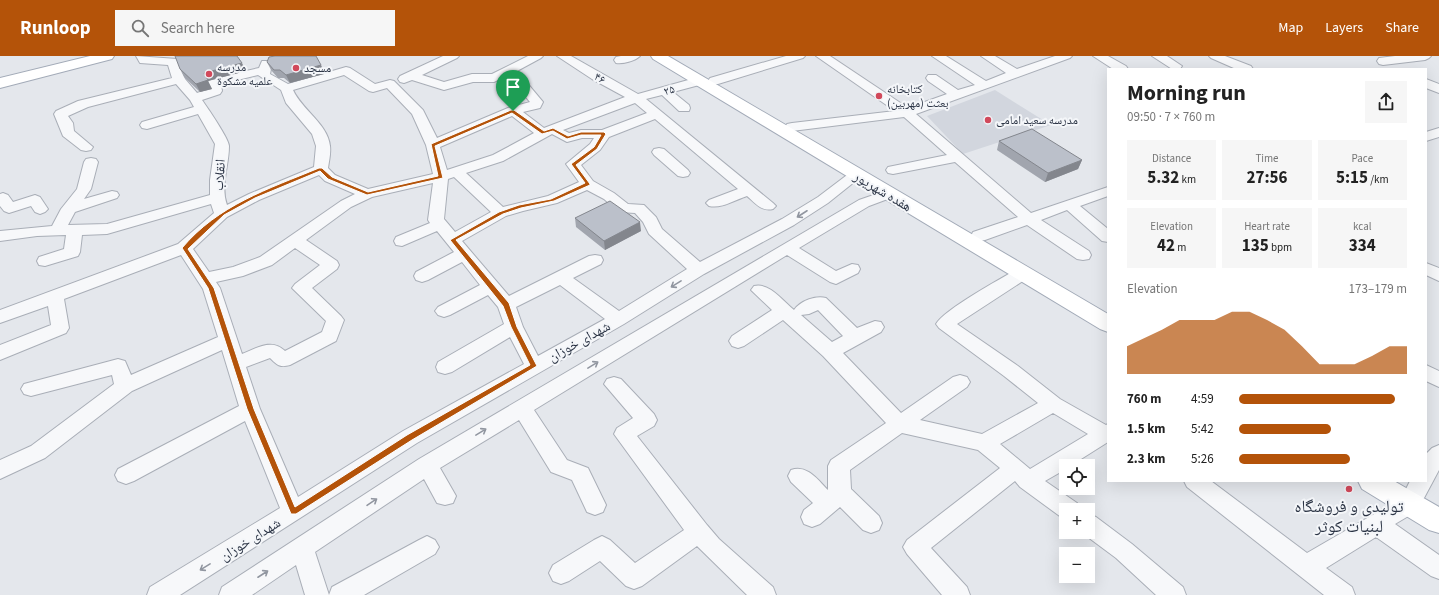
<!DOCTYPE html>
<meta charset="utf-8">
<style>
body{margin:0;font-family:"Source Sans 3","Noto Naskh Arabic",sans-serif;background:#f6f6f6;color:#222;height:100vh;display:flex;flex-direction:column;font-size:15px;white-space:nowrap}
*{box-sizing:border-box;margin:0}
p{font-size:13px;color:#767676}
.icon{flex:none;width:22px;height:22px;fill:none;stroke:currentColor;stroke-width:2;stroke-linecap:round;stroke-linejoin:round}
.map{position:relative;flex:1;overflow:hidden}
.side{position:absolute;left:1107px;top:12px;width:320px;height:414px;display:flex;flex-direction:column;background:#fff;border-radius:0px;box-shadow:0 4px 16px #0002}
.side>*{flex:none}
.controls{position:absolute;left:1059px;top:403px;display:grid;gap:8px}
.controls a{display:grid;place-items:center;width:36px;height:36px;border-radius:0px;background:#fff;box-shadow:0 4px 16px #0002;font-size:20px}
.pin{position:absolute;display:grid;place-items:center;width:34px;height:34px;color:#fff;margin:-41px -17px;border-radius:50% 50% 50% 0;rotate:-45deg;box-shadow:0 0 4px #0007}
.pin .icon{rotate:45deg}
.round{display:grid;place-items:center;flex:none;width:42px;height:42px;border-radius:0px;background:#f6f6f6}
.head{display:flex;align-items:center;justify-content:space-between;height:68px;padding:0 20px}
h1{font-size:22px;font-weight:700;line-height:30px}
.figures{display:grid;grid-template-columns:repeat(3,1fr);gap:6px;height:68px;padding:4px 20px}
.figures div{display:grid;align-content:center;border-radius:0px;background:#f6f6f6;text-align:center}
.figures b{font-size:17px;font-weight:700}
.figures small{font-size:11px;font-weight:400}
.figures p{font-size:11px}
.chart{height:112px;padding:8px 20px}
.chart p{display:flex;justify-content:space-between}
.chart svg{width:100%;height:72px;margin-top:4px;fill:#b45309;opacity:.7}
ul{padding:0 20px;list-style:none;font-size:13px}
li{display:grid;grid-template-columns:64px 48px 1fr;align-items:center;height:30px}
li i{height:10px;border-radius:5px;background:#b45309}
header{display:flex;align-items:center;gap:24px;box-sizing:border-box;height:56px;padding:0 20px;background:#b45309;color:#fff}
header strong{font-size:19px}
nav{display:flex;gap:22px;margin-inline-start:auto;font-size:14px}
.search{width:280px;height:36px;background:#f6f6f6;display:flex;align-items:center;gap:10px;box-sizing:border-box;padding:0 14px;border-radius:0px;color:#767676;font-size:15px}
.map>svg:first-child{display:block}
</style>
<header>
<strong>Runloop</strong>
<div class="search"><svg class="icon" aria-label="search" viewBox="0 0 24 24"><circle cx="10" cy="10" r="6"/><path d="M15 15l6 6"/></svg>Search here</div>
<nav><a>Map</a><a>Layers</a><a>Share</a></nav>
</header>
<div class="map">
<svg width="1439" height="539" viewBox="0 0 1439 539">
<rect width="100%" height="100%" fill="#e4e7ec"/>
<path fill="#d2d6de" d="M995 34 1051 69 963 98 927 60Z"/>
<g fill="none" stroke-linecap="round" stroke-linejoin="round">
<defs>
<path id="minor" d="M136 0 177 3 185 23 197 37 209 33 208 26 210 23 259 12 262 5H270L272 8 270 18 288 28 346 11 350 12 375 28 390 24 394 25 423 54 437 82 508 52 530 46 508 19 494 26H473L444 34 412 24 404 27 400 26 398 23 400 20 443 0H459L457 2 422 19 444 26 472 18H492L528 0H543L541 2 517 15 543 46 540 52 523 56 544 72 625 41 592 23 557 0H571L638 38 699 21 703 22 705 25 703 28 673 36 689 49 690 52 689 55H679L662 39 646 43 773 147 776 150 773 153C762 156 755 147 747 140 735 144 721 153 709 150L706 147 709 144 738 133 655 63 609 81 600 94 581 109 593 125 614 137 628 148 644 149 656 161 662 173 700 206 782 163 818 141 851 116 856 115 861 116 863 119 828 147 794 169 704 218 624 268 417 387 180 539H147L150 531 280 452 245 365 134 425 126 428 118 425 115 419 118 413 239 350 222 294 132 335 45 402 0 423V404L31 390 114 328 112 319 31 340 24 338 21 333 24 328 118 303 125 305 131 319 218 281 203 233 181 199 64 243 69 272 66 277 0 304V289L51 269 48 250 0 267V254L178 188 214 157 211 148 107 178 82 179 80 196 78 200 45 210 39 209 37 205 39 201 64 193 66 179 37 180 0 185V175L52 170 61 153 77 133 84 106 86 103 91 102 96 103 98 106 91 133 84 143 112 135 117 136 119 139 117 142 75 156 68 169 107 168 210 139V124L215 88 198 58 147 73 142 72 140 69 142 66 194 51 190 44 176 28 88 51 68 60 73 67 74 75 93 91 91 94 86 95 81 94 63 80 54 58 56 55 78 45 172 22 168 9 140 7ZM258 19 281 34 286 47 312 78 316 90 314 111 249 138 227 149C220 129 229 110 229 90 229 83 207 51 202 44L220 38 222 35 221 28ZM344 19 369 35 373 36 387 32 412 58 426 89 433 118 368 133 335 119 328 112C329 105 331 97 330 90 328 68 302 54 293 34ZM635 47 647 57 602 74H581L569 77 563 74ZM512 60 534 77 493 99 447 114 440 91ZM552 78 567 86 582 82H594L590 88 566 108 579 126 548 140 503 151 466 117 503 105ZM319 119 325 125 355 138 341 145 260 201 233 211 209 216 193 193 227 161 259 144ZM454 121 491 156 455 176 444 163 448 123ZM433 127 428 164 430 167 396 181 394 185 396 189 402 190 437 175 454 196 416 216 414 220 416 224 422 226 428 224 462 206 480 229 438 251 435 255 438 259 444 261 450 259 488 239 498 251 504 268 438 306 436 311 438 316 445 318 452 316 510 281 524 308 403 375 298 441 260 353 246 311 270 302C277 309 280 312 290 309L336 285 344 264 341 260 312 232 337 213 339 209 337 205 306 184 351 151 372 141ZM587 134 604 143 619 156 635 157 643 166 649 178 687 213 619 255 573 222 601 208 603 204 601 200 595 199 589 200 509 240 462 185 506 160 523 155 557 147ZM295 192 320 209 295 228 292 232 326 265 322 276 285 295C272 282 257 292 242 298L220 232 216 226 243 220 272 209ZM560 229 605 263 538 300 523 271 516 251Z
M621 0H640C635 5 623 8 616 7L614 4 616 1Z
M786 0H805L803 2 718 28H710L708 25 710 22Z
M816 0H830L908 52 947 38 928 25 926 22 928 19H936L958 34 975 29 932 0H946L986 25 1006 17 981 0H995L1017 13 1055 0H1072L1070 2 916 58 1031 157 1108 131V140L1080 150 1108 173V186L1102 185 1067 154 1041 164 1089 195 1091 199 1089 203 1083 204 1077 203 1027 169 985 184 979 185 973 184 971 180 973 176 1018 161 955 106 893 118 888 117 886 114 888 111 947 99 904 61 792 75 787 74 785 71 787 68 792 67 895 55Z
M1093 0H1108L1126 10 1128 13H1113Z
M1152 0H1167L1182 10 1180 13H1172Z
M1209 0H1225L1251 10 1253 13H1236L1211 2Z
M1395 0H1431L1429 2 1425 4 1383 9 1379 8 1377 5 1379 2Z
M1426 23 1439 28V37L1426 32Z
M1439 72V81L1426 85V76Z
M659 92 664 93 688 114 690 117 688 120 683 121 678 120 654 99 652 96 654 93Z
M888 134 893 135 895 138 893 141 869 150 799 192 836 215 852 208 858 209 860 213 858 217 836 228 830 226 787 199 534 354 567 404 588 412 606 449 603 456 595 459 587 456 572 424 551 416 519 364 440 412 456 440 453 447 445 449 437 447 424 423 315 496 329 539 332 531 419 484 427 480 435 484 439 491 435 498 364 539H305L296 509 252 539H219L222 531 419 403 859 144Z
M3 137 8 139 13 146 35 139 40 141 48 153 45 156 40 158 35 156 31 150 9 157 4 155 0 150V138Z
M1426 207 1439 212V225L1426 219Z
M1023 211 1029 213 1031 217 1029 221 957 268 1018 310 1060 343 1106 369 1108 368V386L1070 410H1066V413L1045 425 1077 447 1080 454H1066V463L1061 461 1020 431 1015 425 931 492 967 531 970 539H942L907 498 903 491 907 484 1000 412 978 394 902 377 850 414 851 433 879 460 882 467 879 474 871 477 863 474 840 451 820 468 812 471 804 468 801 461 804 454 813 447 791 426 788 420 791 414C807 408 818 424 828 434V410L831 404 886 367 823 300 783 264 744 290 738 292 732 290 729 285 732 280 772 254 751 234 754 230C769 226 783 245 794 254 800 245 816 239 826 242L857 272 875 265 881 266 884 271 881 276 843 297 901 357 953 321 960 319 967 321 970 326 967 331 920 364 982 378 1038 347 1004 320 939 272 936 268C945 253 999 224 1017 213ZM818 254 843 280 832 286 801 259 809 258ZM1053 357 1088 378 1030 413 1000 388Z
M1426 309 1439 315V331L1426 325Z
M614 321 621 323 654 358 657 364 654 370 637 380 707 469 719 483 773 531 776 539H747L697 490 642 530 634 533 626 530 600 505 569 525 561 528 553 525 549 517 553 509 594 484 602 480 610 484 635 507 684 474 614 378 617 372 633 362 604 328 607 323Z
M1439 389V414L1424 442 1418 444 1420 448 1417 455 1395 468 1439 499V523L1431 520 1376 481 1326 512 1352 531 1355 539H1324L1187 431 1184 425H1211L1307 497 1407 439 1405 435 1410 425H1426V398L1432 392Z
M1088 458 1096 461 1132 488 1183 531 1186 539H1156L1116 502 1081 476H1088Z"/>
<path id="major" d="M90 0H114L112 3 0 32V22Z
M651 0H668L1108 258V276L1100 273 653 3Z
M1358 425H1394L1439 451V477L1429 474 1362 433Z"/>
</defs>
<use href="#minor" stroke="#a9aeb7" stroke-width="2"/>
<use href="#major" stroke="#a3abb8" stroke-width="2"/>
<use href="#minor" fill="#f7f8fa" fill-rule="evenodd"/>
<use href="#major" fill="#fff" fill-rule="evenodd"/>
</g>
<path fill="#a1a5ae" d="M267 6 321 9 324 18 290 27 284 22H278L271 14Z
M180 13 246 15 208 25 212 33 200 36 184 21Z
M999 85 1082 104 1078 113 1045 126 997 94Z
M575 162 641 175 605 194 576 171Z"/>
<path fill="#83868d" d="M242 7 246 15 208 25 212 33 200 36 196 28 204 17Z
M321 9 324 18 290 27 286 19Z
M1082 104 1078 113 1045 126 1048 117Z
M640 166 641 175 605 194 604 185Z"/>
<path fill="#bbc0ca" stroke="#83868d" d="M175 0H237L242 7 204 17 208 24 196 28 180 13Z
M275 0H316L321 9 286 19 280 14H274L267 6 269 1Z
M1032 73 1082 104 1048 117 999 85Z
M610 145 640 166 604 185 575 162Z"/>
<defs><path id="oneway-shaft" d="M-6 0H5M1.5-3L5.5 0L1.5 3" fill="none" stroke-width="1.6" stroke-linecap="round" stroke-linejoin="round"/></defs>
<g stroke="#9196a0">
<use href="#oneway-shaft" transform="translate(802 158) rotate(147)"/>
<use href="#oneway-shaft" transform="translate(676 228) rotate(148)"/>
<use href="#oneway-shaft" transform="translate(593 309) rotate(-31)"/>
<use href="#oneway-shaft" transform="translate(481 376) rotate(-31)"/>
<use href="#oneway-shaft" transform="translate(372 446) rotate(-34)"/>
<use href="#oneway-shaft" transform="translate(205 511) rotate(148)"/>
<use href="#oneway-shaft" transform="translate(263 518) rotate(-33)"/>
</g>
<path fill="#b45309" stroke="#fff" fill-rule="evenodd" d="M511 54H514L544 75 553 72 568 80 581 76H604L606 78 597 93 576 109 590 128V129L554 145 521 152 503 158 456 184 509 247 517 271 537 310 412 384 296 458H291L247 353 208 232 182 192C218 149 268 133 319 112H322L332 121 368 136 438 120 431 88ZM512 57 542 78 553 75 567 83 581 79H601L594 91 571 108 585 127 551 143 519 149 499 156 450 184 503 250 511 271 530 309 407 379 295 451 254 353 214 232 188 193 224 159 255 142 320 115 328 123 367 139 443 122 435 90Z"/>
<g fill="#d1495b" stroke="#f4f6f9" stroke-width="1.5">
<circle cx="296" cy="12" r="4"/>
<circle cx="209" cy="18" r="4"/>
<circle cx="879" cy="40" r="4"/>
<circle cx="988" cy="64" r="4"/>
<circle cx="1349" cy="433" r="4"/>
</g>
<g text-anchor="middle" stroke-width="4" stroke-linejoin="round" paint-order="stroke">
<g font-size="12" fill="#2b3445" stroke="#f4f6f9" text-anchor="start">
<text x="217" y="15">مدرسه<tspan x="217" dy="14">علمیه مشکوة</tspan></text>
<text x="304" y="16">مسجد</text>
<text x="887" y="37">کتابخانه<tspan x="887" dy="14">بعثت (مهربین)</tspan></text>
<text x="996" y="68">مدرسه سعید امامی</text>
</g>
<g font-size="12" fill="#2b3445" stroke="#f4f6f9">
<text transform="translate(600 22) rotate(30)" y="4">۴۶</text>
<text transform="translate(669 34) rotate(-17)" y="4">۲۵</text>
</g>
<g font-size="14" fill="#2b3445" stroke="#f4f6f9">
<text transform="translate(219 119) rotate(-86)" y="5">انقلاب</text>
<text transform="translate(883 135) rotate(31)" y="5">هفده شهریور</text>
<text transform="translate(579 285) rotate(-29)" y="5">شهدای خوزان</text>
<text transform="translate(250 483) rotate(-32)" y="5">شهدای خوزان</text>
</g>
<g font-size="17" fill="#2b3445" stroke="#f4f6f9">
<text x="1349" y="456">تولیدی و فروشگاه<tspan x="1349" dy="20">لبنیات کوثر</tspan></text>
</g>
</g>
</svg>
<div class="controls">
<a><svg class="icon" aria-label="locate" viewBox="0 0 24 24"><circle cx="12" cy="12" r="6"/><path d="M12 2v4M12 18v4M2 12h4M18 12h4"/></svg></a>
<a>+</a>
<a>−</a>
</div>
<div class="pin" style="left:513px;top:55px;background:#1e9e55"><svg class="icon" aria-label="arrive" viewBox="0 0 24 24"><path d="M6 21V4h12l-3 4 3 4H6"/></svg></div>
<section class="side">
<div class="head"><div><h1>Morning run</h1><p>09:50 · 7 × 760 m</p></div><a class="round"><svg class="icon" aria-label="share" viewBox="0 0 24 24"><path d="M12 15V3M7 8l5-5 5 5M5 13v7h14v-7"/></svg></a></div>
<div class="figures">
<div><p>Distance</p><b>5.32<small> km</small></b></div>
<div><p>Time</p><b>27:56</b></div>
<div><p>Pace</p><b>5:15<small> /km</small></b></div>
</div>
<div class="figures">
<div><p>Elevation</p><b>42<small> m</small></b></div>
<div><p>Heart rate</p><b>135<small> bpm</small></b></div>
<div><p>kcal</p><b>334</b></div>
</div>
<div class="chart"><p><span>Elevation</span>173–179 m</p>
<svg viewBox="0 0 160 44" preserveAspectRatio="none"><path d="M0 44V27L10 22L20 17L30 11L40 11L50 11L60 6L70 6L80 11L90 17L100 27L110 38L120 38L130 38L140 33L150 27L160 27V44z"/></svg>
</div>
<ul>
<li><b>760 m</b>4:59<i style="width:93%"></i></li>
<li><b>1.5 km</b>5:42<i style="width:55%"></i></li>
<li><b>2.3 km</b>5:26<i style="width:66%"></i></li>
</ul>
</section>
</div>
